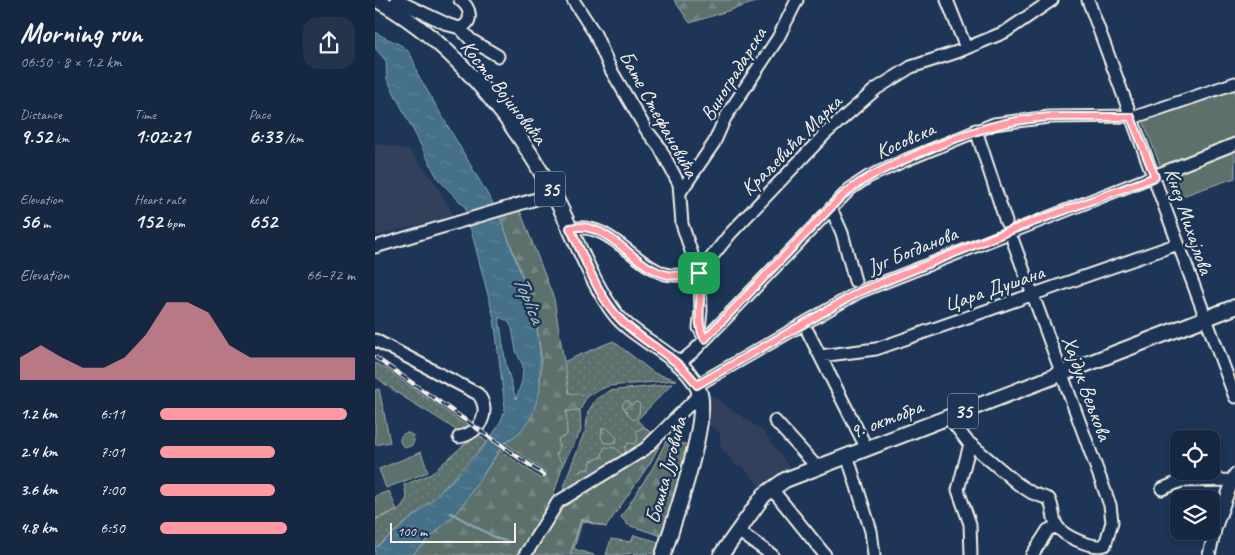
<!DOCTYPE html>
<meta charset="utf-8">
<style>
body{margin:0;font-family:Caveat,sans-serif;background:#23344c;color:#f1f3f6;height:100vh;display:flex;flex-direction:column;font-size:19px;white-space:nowrap}
*{box-sizing:border-box;margin:0}
p{font-size:16px;color:#9ea6b1}
.icon{flex:none;width:28px;height:28px;fill:none;stroke:currentColor;stroke-width:2;stroke-linecap:round;stroke-linejoin:round}
.map{position:relative;flex:1;overflow:hidden}
.panel{display:flex;flex-direction:column;background:#162841;width:375px}
.panel>*{flex:none}
.controls{position:absolute;left:795px;top:430px;display:grid;gap:10px}
.controls a{display:grid;place-items:center;width:50px;height:50px;border-radius:10px;background:#162841;box-shadow:0 2px 8px #0003,0 0 0 1px #35445a;font-size:25px}
.scale{position:absolute;left:15px;bottom:12px;width:126px;box-sizing:border-box;padding-left:5px;border:2px solid #f4f1e8;border-top:0;font-size:14px;line-height:18px;white-space:nowrap;color:#f4f1e8;-webkit-text-stroke:4px #1d3557;paint-order:stroke}
.pin{position:absolute;display:grid;place-items:center;width:42px;height:42px;color:#fff;margin:-21px;border-radius:10px;box-shadow:0 2px 8px #0006}
.round{display:grid;place-items:center;flex:none;width:52px;height:52px;border-radius:15px;background:#23344c}
.head{display:flex;align-items:center;justify-content:space-between;height:85px;padding:0 20px}
h1{font-size:28px;font-weight:700;line-height:38px}
.figures{display:grid;grid-template-columns:repeat(3,1fr);gap:8px;height:85px;padding:5px 20px}
.figures div{display:grid;align-content:center}
.figures b{font-size:21px;font-weight:700}
.figures small{font-size:14px;font-weight:400}
.figures p{font-size:14px}
.chart{height:140px;padding:10px 20px}
.chart p{display:flex;justify-content:space-between}
.chart svg{width:100%;height:90px;margin-top:5px;fill:#ff9aa2;opacity:.7}
ul{padding:0 20px;list-style:none;font-size:16px}
li{display:grid;grid-template-columns:80px 60px 1fr;align-items:center;height:38px}
li i{height:12px;border-radius:6px;background:#ff9aa2}
main{display:flex;flex:1;min-height:0}
.map>svg:first-child{display:block}
</style>
<main>
<section class="panel">
<div class="head"><div><h1>Morning run</h1><p>06:50 · 8 × 1.2 km</p></div><a class="round"><svg class="icon" aria-label="share" viewBox="0 0 24 24"><path d="M12 15V3M7 8l5-5 5 5M5 13v7h14v-7"/></svg></a></div>
<div class="figures">
<div><p>Distance</p><b>9.52<small> km</small></b></div>
<div><p>Time</p><b>1:02:21</b></div>
<div><p>Pace</p><b>6:33<small> /km</small></b></div>
</div>
<div class="figures">
<div><p>Elevation</p><b>56<small> m</small></b></div>
<div><p>Heart rate</p><b>152<small> bpm</small></b></div>
<div><p>kcal</p><b>652</b></div>
</div>
<div class="chart"><p><span>Elevation</span>66–72 m</p>
<svg viewBox="0 0 160 44" preserveAspectRatio="none"><path d="M0 44V33L10 27L20 33L30 38L40 38L50 33L60 22L70 6L80 6L90 11L100 27L110 33L120 33L130 33L140 33L150 33L160 33V44z"/></svg>
</div>
<ul>
<li><b>1.2 km</b>6:11<i style="width:96%"></i></li>
<li><b>2.4 km</b>7:01<i style="width:59%"></i></li>
<li><b>3.6 km</b>7:00<i style="width:59%"></i></li>
<li><b>4.8 km</b>6:50<i style="width:65%"></i></li>
</ul>
</section>
<div class="map">
<svg width="860" height="555" viewBox="0 0 860 555">
<defs>
<pattern id="grass-dots" width="8" height="8" patternUnits="userSpaceOnUse" patternTransform="scale(1.25)"><rect width="8" height="8" fill="#5b706c"/><path d="M2 2h.1M6 6h.1" fill="none" stroke="#738581" stroke-width="1.8" stroke-linecap="round"/></pattern>
<pattern id="forest-firs" width="22" height="20" patternUnits="userSpaceOnUse" patternTransform="scale(1.25)"><rect width="22" height="20" fill="#5b706c"/><path d="M5 1l3.5 6h-7zM16 11l3.5 6h-7z" fill="#738581"/></pattern>
<pattern id="water-ripples" width="26" height="14" patternUnits="userSpaceOnUse" patternTransform="scale(1.25)"><rect width="26" height="14" fill="#447088"/><path d="M2 4q2-2 4 0t4 0M15 11q2-2 4 0t4 0" fill="none" stroke="#608599"/></pattern>
</defs>
<rect width="100%" height="100%" fill="#1d3557"/>
<filter id="ink" filterUnits="userSpaceOnUse"><feTurbulence type="fractalNoise" baseFrequency=".02" numOctaves="2"/><feDisplacementMap in="SourceGraphic" scale="10" xChannelSelector="R" yChannelSelector="G"/><feConvolveMatrix kernelMatrix="1 2 1 2 8 2 1 2 1" color-interpolation-filters="sRGB"/></filter>
<g filter="url(#ink)">
<path fill="#30415c" d="M0 143 34 150 60 182 79 216 0 236Z
M333 393 388 431 417 470 385 488 367 465 362 467 345 446V433L334 425Z"/>
<path fill="url(#grass-dots)" stroke="#a8b0aa" d="M238 341 279 373 302 380 233 386 212 396 194 394 188 362Z
M0 363 11 369 92 426 82 431C55 411 25 398 0 376Z
M297 384 262 420 280 437 186 497 193 474 211 428 213 412 221 399 234 391Z
M205 410 206 431 188 464 181 456 184 447 183 438 191 428V411Z
M102 433 112 442 59 499 0 548V520L24 510 32 498 29 485 56 474Z
M206 519 231 527 207 521 199 549 219 555H195Z
M259 535 288 543 282 555C270 551 247 555 231 555L236 539 256 542Z"/>
<path fill="url(#forest-firs)" stroke="#a8b0aa" d="M299 0H387L315 23Z
M144 208 179 299 194 393 212 396 205 410 191 411 192 435 183 439 184 447 181 455 188 464 177 500 163 525 141 555H37L85 509 125 450 166 479 171 472 130 443C202 392 148 279 124 214Z
M250 401H254L256 405 262 402 265 404 264 414 259 420 254 416 247 405Z
M269 427 280 437 251 455 250 447 254 443 260 444 263 438 261 431Z
M227 428H232L242 438 241 443H229L226 437Z
M25 440a7 7 0 1 1 14 0a7 7 0 1 1-14 0Z
M284 441H287L275 463 231 527 206 519 195 555H154L188 504Z
M291 441 316 445 290 537 253 525 246 517 278 467Z
M230 447 241 448 247 455 244 460 210 482 206 479 205 471 215 468 216 461 225 458Z"/>
<path fill="#5b706c" stroke="#a8b0aa" d="M860 86V178L798 199 767 118Z
M4 389 15 442 0 445V390Z
M46 452 53 472 11 488 4 469Z
M14 491 22 510 0 519V496Z"/>
<path fill="url(#water-ripples)" stroke="#8aa4ae" fill-rule="evenodd" d="M0 32C24 47 35 41 42 73L124 214 160 313 165 354V390L157 416 144 433 129 443 85 509 37 555H0V548C33 522 123 448 130 408L119 318 90 207 63 179 12 79 11 61 0 48ZM124 317 133 321 137 328 141 351 148 366 147 381 141 399 131 365Z"/>
<g fill="none" stroke-linecap="round" stroke-linejoin="round">
<path stroke="#8aa4ae" stroke-width="2.5" d="M76 513 123 539 134 542"/>
<defs>
<path id="minor" d="M21 0 74 25 85 28C99 22 96 8 85 0
M198 0 220 34 236 70 272 131 284 146 304 184 307 224 325 278 326 311 324 328 330 339
M572 0 591 48
M713 0 860 397
M85 28 96 40 123 56
M601 130 631 222
M306 191 339 143 350 118 403 38 422 0
M456 208 467 233 480 281
M195 229C233 220 256 262 290 274 301 277 313 274 324 273L355 234 451 133 501 89 536 67 582 52 630 32 677 0
M0 247 178 194
M433 332 491 447
M0 340 103 394C117 412 105 433 84 437
M445 356 501 349 803 244
M303 364 319 351 475 189 493 177 531 160 619 124 674 117 763 116 860 83
M322 385 484 292 860 144
M573 416 592 441 643 484 657 493 674 499C679 508 677 518 682 526 689 537 718 549 730 545L737 522 735 505 638 241
M400 421 441 466
M595 444 583 490 595 524 596 555
M472 455 496 531 499 555
M396 488 450 555
M787 489 806 481 858 480
M363 531 397 555
M150 555 183 502 270 449 325 394
M657 555 673 530 682 526
M834 555 841 526 860 474"/>
<path id="major" d="M2 0C83 45 144 125 185 207 201 240 219 287 241 315 263 342 316 359 325 394 333 424 299 522 288 555
M346 555 389 495 410 480 860 307"/>
</defs>
<use href="#minor" stroke="#f4f1e8" stroke-width="15"/>
<use href="#major" stroke="#f4f1e8" stroke-width="18"/>
<use href="#minor" stroke="#1d3557" stroke-width="11"/>
<use href="#major" stroke="#1d3557" stroke-width="14"/>
<defs>
<path id="rail" d="M0 357 169 475"/>
</defs>
<use href="#rail" stroke="#f4f1e8" stroke-width="4.5"/>
<use href="#rail" stroke="#1d3557" stroke-width="2.5" stroke-dasharray="8" stroke-linecap="butt"/>
</g>
</g>
<g fill="none" stroke-linecap="round" stroke-linejoin="round" filter="url(#ink)">
<defs>
<path id="route" d="M674 117H756L780 177 634 231 484 292 322 385C303 357 270 344 246 320 222 296 210 258 195 228 236 220 256 267 293 275 304 277 314 274 324 273 329 293 319 324 330 339L462 201C484 179 510 169 538 156 585 136 623 120 674 117Z"/>
</defs>
<use href="#route" stroke="#fff" stroke-width="10"/>
<use href="#route" stroke="#ff9aa2" stroke-width="6"/>
</g>
<g text-anchor="middle" stroke-width="5" stroke-linejoin="round" paint-order="stroke">
<g fill="#1d3557" stroke="#b4b9bc" stroke-width="1">
<rect x="160" y="171.5" width="30" height="35" rx="4"/>
<rect x="573" y="393.5" width="30" height="35" rx="4"/>
</g>
<g font-size="20" font-weight="bold" fill="#f4f1e8">
<text x="175" y="196">35</text>
<text x="588" y="418">35</text>
</g>
<g font-size="21" fill="#f4f1e8" stroke="#1d3557">
<text transform="translate(358 74) rotate(-58)" y="7">Виноградарска</text>
<text transform="translate(129 92) rotate(52)" y="7">Косте Војиновића</text>
<text transform="translate(284 114) rotate(61)" y="7">Бате Стефановића</text>
<text transform="translate(530 140) rotate(-24)" y="7">Косовска</text>
<text transform="translate(416 145) rotate(-45)" y="7">Краљевића Марка</text>
<text transform="translate(814 221) rotate(71)" y="7">Кнез Михајлова</text>
<text transform="translate(537 250) rotate(-22)" y="7">Југ Богданова</text>
<text transform="translate(619 288) rotate(-19)" y="7">Цара Душана</text>
<text transform="translate(712 388) rotate(70)" y="7">Хајдук Вељкова</text>
<text transform="translate(511 419) rotate(-21)" y="7">9. октобра</text>
<text transform="translate(291 470) rotate(-75)" y="7">Бошка Југовића</text>
</g>
<g font-size="22" font-style="italic" fill="#b6c4c6" stroke="#1d3557">
<text transform="translate(155 299) rotate(67)" y="8">Toplica</text>
</g>
</g>
</svg>
<div class="controls">
<a><svg class="icon" aria-label="locate" viewBox="0 0 24 24"><circle cx="12" cy="12" r="6"/><path d="M12 2v4M12 18v4M2 12h4M18 12h4"/></svg></a>
<a><svg class="icon" aria-label="layers" viewBox="0 0 24 24"><path d="M12 4l9 5-9 5-9-5zM3 14l9 5 9-5"/></svg></a>
</div>
<div class="scale">100 m</div>
<div class="pin" style="left:324px;top:273px;background:#1e9e55"><svg class="icon" aria-label="arrive" viewBox="0 0 24 24"><path d="M6 21V4h12l-3 4 3 4H6"/></svg></div>
</div>
</main>
